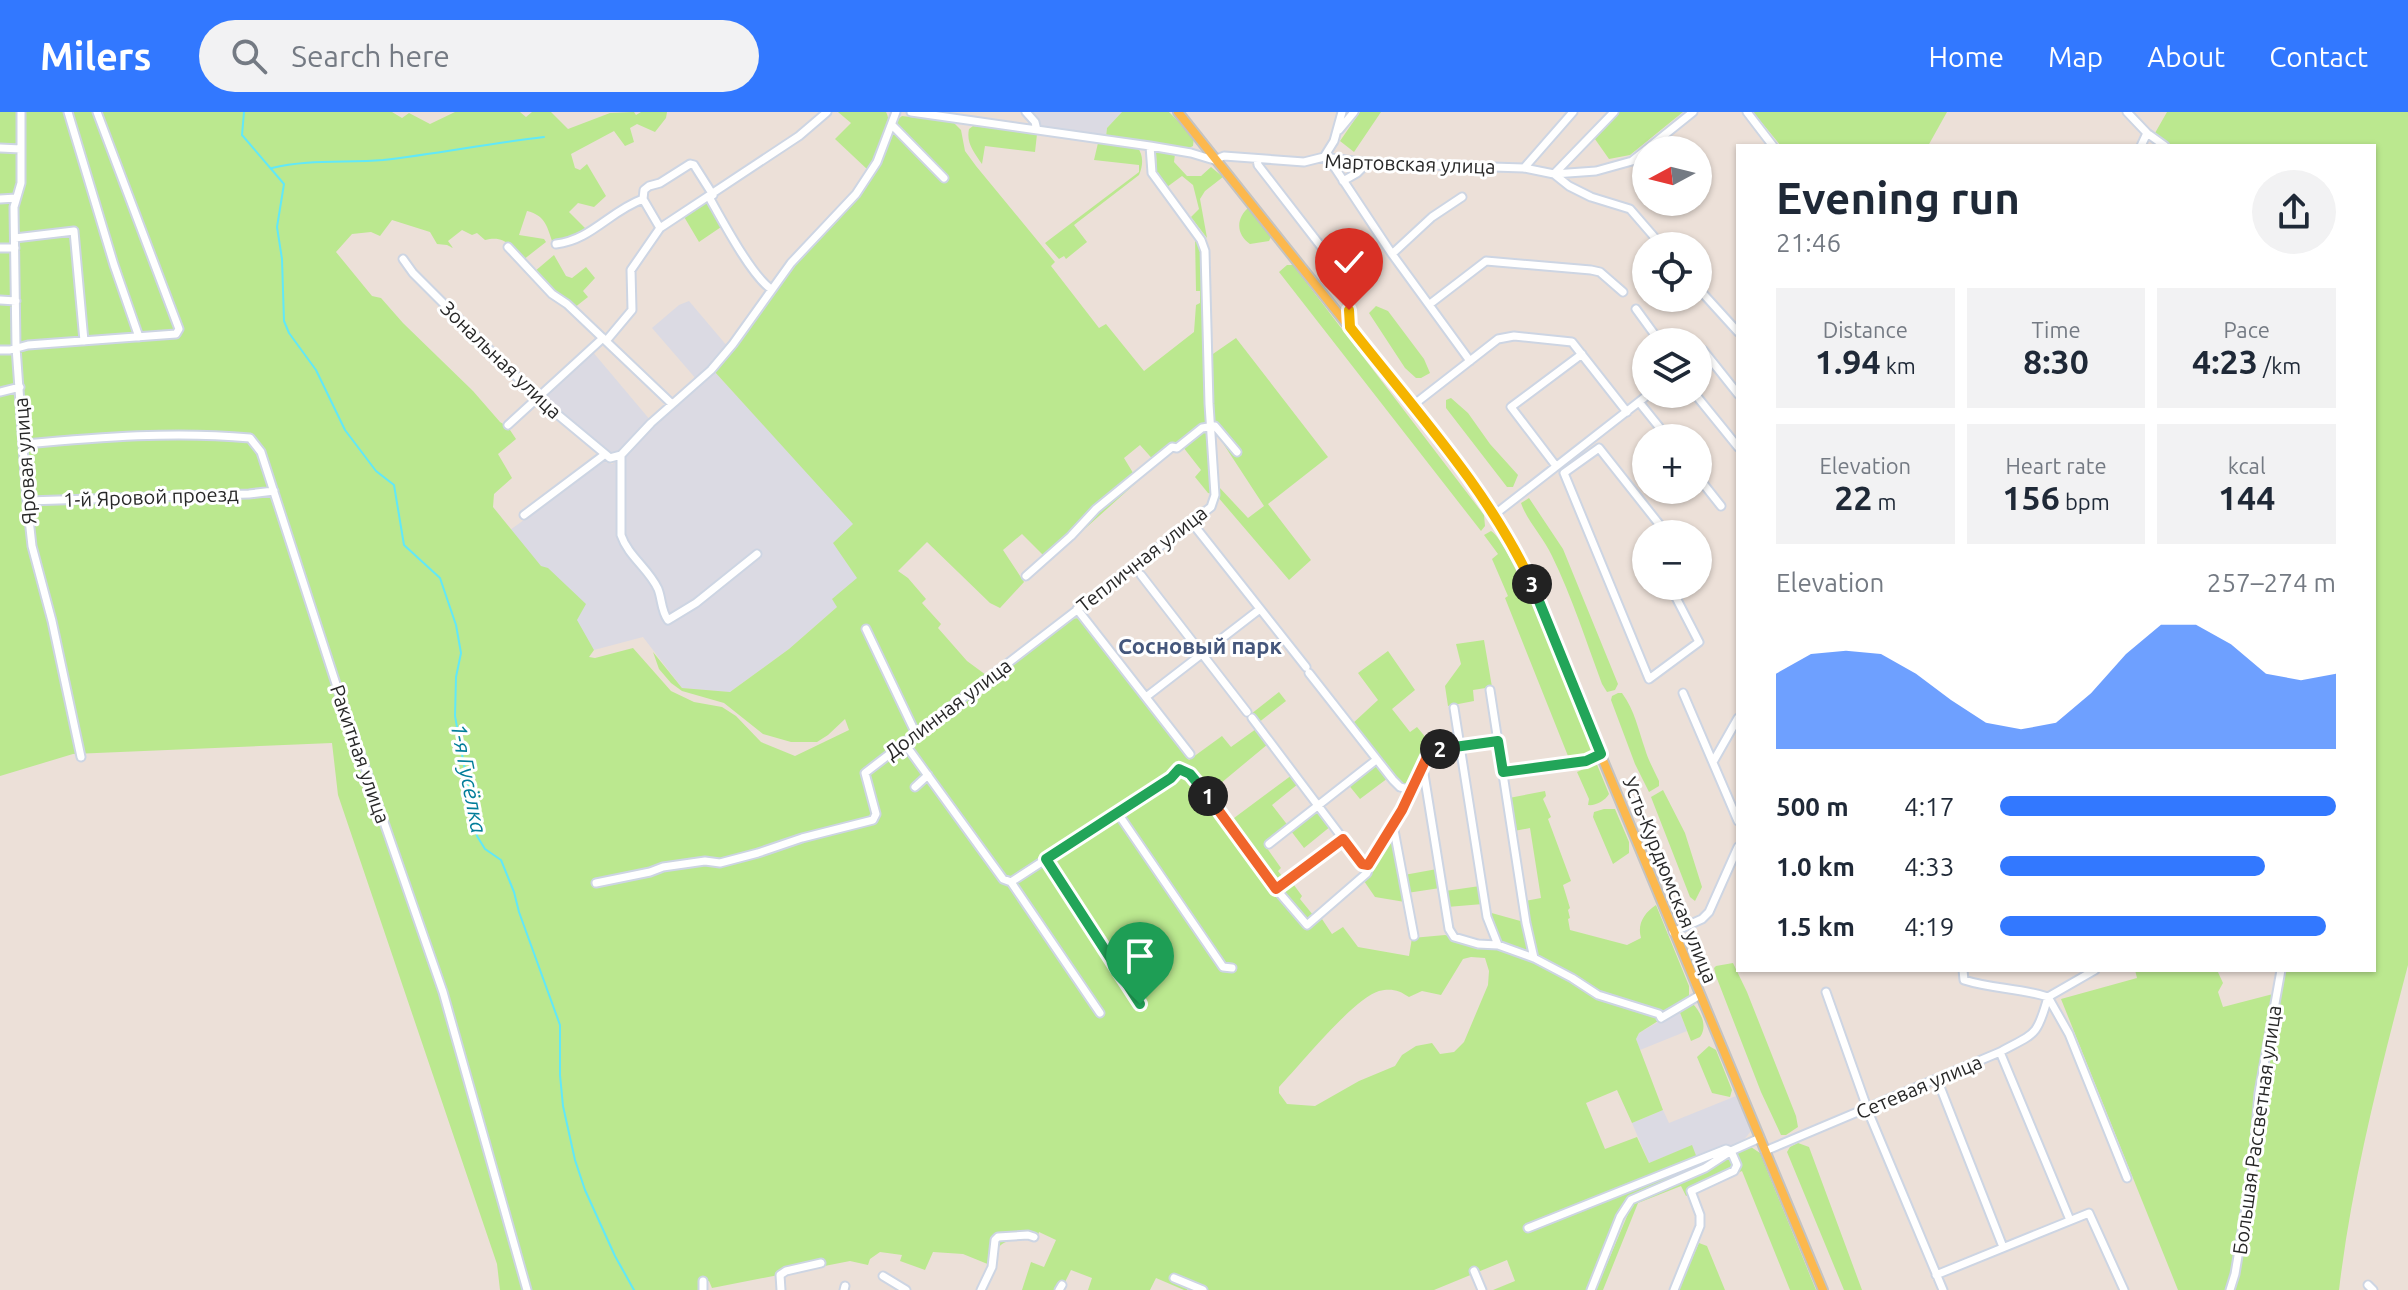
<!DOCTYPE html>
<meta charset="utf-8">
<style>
body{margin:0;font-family:Ubuntu,sans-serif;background:#f2f2f3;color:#1f2937;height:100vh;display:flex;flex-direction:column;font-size:30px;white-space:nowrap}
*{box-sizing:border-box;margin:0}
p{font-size:26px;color:#747a83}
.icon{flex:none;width:44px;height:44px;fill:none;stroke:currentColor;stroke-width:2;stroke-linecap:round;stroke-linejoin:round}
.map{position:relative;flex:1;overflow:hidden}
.panel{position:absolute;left:1736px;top:32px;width:640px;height:828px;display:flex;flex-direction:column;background:#fff;border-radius:0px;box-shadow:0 2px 6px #0004}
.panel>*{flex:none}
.needle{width:52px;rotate:263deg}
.controls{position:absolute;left:1632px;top:24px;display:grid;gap:16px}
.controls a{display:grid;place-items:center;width:80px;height:80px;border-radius:50%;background:#fff;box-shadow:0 2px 6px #0004;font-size:40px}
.pin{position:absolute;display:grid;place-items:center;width:68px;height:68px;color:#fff;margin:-82px -34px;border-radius:50% 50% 50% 0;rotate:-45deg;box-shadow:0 0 8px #0007}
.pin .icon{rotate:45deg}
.km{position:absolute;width:40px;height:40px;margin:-20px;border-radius:50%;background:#222;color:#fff;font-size:22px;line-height:40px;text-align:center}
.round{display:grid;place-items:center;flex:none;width:84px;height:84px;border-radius:42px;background:#f2f2f3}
.overview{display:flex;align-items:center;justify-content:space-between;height:136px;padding:0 40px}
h1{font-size:44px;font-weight:700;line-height:60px}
.figures{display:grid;grid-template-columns:repeat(3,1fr);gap:12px;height:136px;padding:8px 40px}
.figures div{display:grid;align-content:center;border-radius:0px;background:#f2f2f3;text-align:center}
.figures b{font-size:34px;font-weight:700}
.figures small{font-size:22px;font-weight:400}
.figures p{font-size:22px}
.chart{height:224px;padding:16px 40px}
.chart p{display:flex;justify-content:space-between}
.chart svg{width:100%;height:144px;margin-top:8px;fill:#3278ff;opacity:.7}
ul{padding:0 40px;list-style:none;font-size:26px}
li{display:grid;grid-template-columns:128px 96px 1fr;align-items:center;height:60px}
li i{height:20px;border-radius:10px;background:#3278ff}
header{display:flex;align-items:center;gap:48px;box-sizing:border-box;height:112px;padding:0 40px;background:#3278ff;color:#fff}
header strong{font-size:38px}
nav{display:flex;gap:44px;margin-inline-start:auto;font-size:28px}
.search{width:560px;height:72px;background:#f2f2f3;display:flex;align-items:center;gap:20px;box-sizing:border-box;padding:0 28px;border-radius:44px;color:#747a83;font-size:30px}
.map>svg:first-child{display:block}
</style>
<header>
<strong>Milers</strong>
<div class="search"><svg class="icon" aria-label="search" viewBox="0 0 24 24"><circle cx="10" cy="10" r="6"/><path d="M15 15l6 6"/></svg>Search here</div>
<nav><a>Home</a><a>Map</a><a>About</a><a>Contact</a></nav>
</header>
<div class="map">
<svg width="2408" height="1178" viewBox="0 0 2408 1178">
<rect width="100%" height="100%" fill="#ece0d8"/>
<path fill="#dbdae3" d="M1028 0H1122L1107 16 1106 25 1043 17Z
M689 189 728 235 697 268 652 216 679 193Z
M592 239 651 309 615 343H609L545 288V284Z
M714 259 903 465 908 466 837 495 789 537 730 580 682 576 643 525 594 538 541 454 510 418 571 374 601 349 612 352 628 341 652 314Z
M1679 898 1687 919 1640 938 1636 927 1639 921Z
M1736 984 1751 1019 1743 1029 1697 1046 1691 1034 1649 1051 1632 1011 1663 998 1669 1011Z"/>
<path fill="#bbe88f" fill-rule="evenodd" d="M0 0H392L402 6 409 1 430 12 455 0H520L526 5 532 0H551L568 17 610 1 634 0 636 3 641 0H667L666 6 655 20 637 12 630 16 634 30 625 34 614 19 571 42 575 56 580 58 587 52 606 84 594 95 578 91 569 100 588 119 570 129H552C547 113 544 103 527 99L519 123 544 127 546 130 523 148C511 134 505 123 485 128L477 121 472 123 462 118 448 129 453 136 447 133 437 132 430 120 392 108 380 124 371 120 352 122 336 140 372 184 381 186 403 211 473 279 500 310 508 315 516 327 498 342 512 366 494 382 493 395 541 454 548 456 586 492 577 508 594 538 589 545 595 546 633 536 671 579 694 590 722 595 736 604 761 630 795 644 849 618 845 607 828 623 817 630H791L763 622 724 591 682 579 671 571 659 557 653 540 682 576 730 580 789 537 837 495 832 487 857 466 833 431 853 412 714 259 795 149 881 49 897 8 902 4 953 10 961 18 965 39 976 54 1055 150 1051 154 1099 216 1106 212 1144 259 1194 220 1196 193 1200 191V179H1196L1195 125 1202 139 1213 382 1208 381 1195 365 1201 358 1183 335 1176 340 1173 337 1157 352 1140 333 1124 346 1138 369 1049 449 1022 422 1003 438 1024 470 1000 496 990 491 927 430 898 459 908 466 926 487 922 491 941 512 938 516 967 549 986 563 902 632 907 635 1069 507 1080 506 1189 648 1222 624 1231 635 1256 617 1268 632 1209 681 1230 709 1292 663 1298 672 1272 693 1289 715 1264 732 1281 756 1278 759 1286 769H1291L1302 784 1300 787 1313 803 1325 793 1320 804 1332 822 1343 815 1358 835 1409 844 1412 826 1445 823 1497 835 1533 848 1611 891 1655 904 1658 909 1639 921 1636 927 1663 998 1632 1011 1617 978 1586 991 1605 1037 1637 1025 1649 1051 1692 1033 1697 1046 1743 1029 1703 1055 1630 1086 1589 1178H1493L1515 1169 1507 1148 1434 1178H1206L1192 1171 1187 1178H1184L1156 1166 1150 1178H1088L1092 1166 1071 1158 1061 1178H1022L1031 1150 1044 1155 1056 1128 1039 1120 1037 1126C1010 1129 999 1124 990 1153L963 1142 933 1140 925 1158 900 1149 902 1143 880 1140 870 1147 868 1153 850 1149 712 1176 709 1169 698 1171 699 1178H500L497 1152 338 683 332 631 73 642 0 664ZM1471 845 1485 846 1489 859 1488 873 1464 930 1454 940 1440 942 1432 931 1416 934 1402 943 1395 954 1359 969 1315 994 1287 992 1279 981V975C1300 953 1353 887 1379 879 1391 876 1399 878 1409 885L1422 879 1441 883 1463 847Z
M838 0H886C895 17 878 44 869 59L835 27 851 11Z
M1122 0H1169L1194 25 1193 34 1189 36 1106 25 1107 16Z
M1360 0H1381L1354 40 1340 29Z
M1609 0H1683L1630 43 1609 47 1590 20Z
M1753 0H1947L1928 34H1781Z
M2167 0H2408V853C2380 960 2352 1068 2339 1178H2178L2061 887 2137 866 2135 858H2217L2223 871 2218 880 2223 895 2273 882 2278 858H2374V34H2169L2155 21Z
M973 14 1037 22 1035 40 985 34 982 52C974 40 966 31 969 17Z
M1098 31 1137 35C1144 43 1143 54 1139 63L1074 113 1087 130 1066 147 1064 144 1059 147 1045 131 1139 60V53L1094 48Z
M1161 39 1175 42 1174 50 1187 64H1201L1211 55 1223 65 1205 79 1200 87 1207 126 1191 105 1199 97 1193 73 1182 64 1167 75 1157 60 1156 40Z
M705 90H708L724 113 699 130 683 103Z
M1248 96 1271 125 1269 129 1250 132C1236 122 1236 107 1248 96Z
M554 143 566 164 572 166 586 155 595 166 583 179 588 185 574 196 554 181 534 160Z
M1287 153H1293L1484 403 1485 414 1481 419 1279 160Z
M1376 194 1388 199 1424 247 1430 261 1421 266H1416L1405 256 1369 201Z
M1236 226 1328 345 1268 392 1311 448 1289 468 1217 384 1216 375H1219L1248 406 1264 394 1215 319H1212L1210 244Z
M1451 286 1468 301 1490 332 1518 363 1513 375H1507L1446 296V288Z
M1529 386 1563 437 1618 572 1615 578 1607 580 1602 572C1586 529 1572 485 1552 444 1544 426 1527 409 1521 391Z
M1491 419C1512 430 1578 606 1592 639L1590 645 1570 649 1505 486 1508 484 1492 447 1498 442 1484 423Z
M1484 528 1492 575 1473 578 1474 589 1448 594 1445 574 1461 552 1456 532Z
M1388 539 1415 578 1392 597 1410 620 1417 615 1432 633 1413 670 1410 673 1401 674 1352 612 1378 588 1358 561Z
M1279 580 1286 589 1258 611 1251 602Z
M1618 581H1622C1635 599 1638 617 1645 637 1648 648 1654 658 1659 669V674L1649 680 1635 652 1611 588 1612 584Z
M1591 649 1596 650 1609 682C1605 689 1595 694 1588 693L1589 687 1577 660 1586 656 1585 652Z
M1376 652 1388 666 1360 687 1347 671Z
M1663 678 1685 721 1702 775 1695 789 1690 785 1651 685Z
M1545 679 1546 684 1543 687 1551 705 1548 707 1571 769 1563 773 1570 796 1568 798 1570 806 1568 807 1570 818 1627 833 1641 826C1637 812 1644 801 1656 793L1689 874V886L1664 900H1658L1599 881 1536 844 1525 789 1541 786 1530 716 1514 719 1509 686Z
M1604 697H1615L1629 730V741L1613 752 1593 705 1594 700Z
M1317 698 1331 714 1304 736 1291 719Z
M1392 719 1405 790 1375 785 1364 769 1370 754Z
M1437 757 1440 776 1407 781 1404 763Z
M1480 774 1483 792 1447 795 1445 779Z
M1488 800 1524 810 1528 841 1498 828Z
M1733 851 1747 880 1796 1004 1798 1015 1786 1023H1781L1761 980 1716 864 1714 856 1716 854Z
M1692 891C1701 900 1708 914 1700 925L1691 929 1679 898Z
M1709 934 1716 938 1732 978 1730 985 1712 981 1697 945Z
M1798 1031 1809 1035 1862 1178H1844L1787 1040 1790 1035Z
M1745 1035H1751L1760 1041 1816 1178H1790L1742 1059 1686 1084 1681 1074 1638 1091 1603 1178H1596L1633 1090Z
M1699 1131 1707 1134 1725 1178H1678Z"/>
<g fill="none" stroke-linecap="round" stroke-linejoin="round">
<path stroke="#61e8f8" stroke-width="2" d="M244 0 242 23 284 72 277 115 282 147 284 209 289 221 316 258 345 318 376 359 394 373 404 433 440 466 456 513 461 541 456 565 455 604 477 724 485 737 501 748 514 780 519 800 560 913V963L563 994 575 1048 585 1078 615 1144 634 1178
M272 56C307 47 346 51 383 48 437 42 490 31 544 25"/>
<defs>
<path id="minor" d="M21 0V71L14 95 16 235 27 389 32 434 52 509 81 645
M68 0 114 153 139 225
M911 0 1150 34 1191 41 1214 48 1224 44 1304 50 1324 45 1367 51 1524 56 1554 62 1596 59 1632 49 1693 0
M1026 0 1035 10 1037 18
M1747 0 1773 34
M2127 0 2147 21 2165 34
M893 14 944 66
M1339 18 1354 0
M2141 34 2147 21
M0 36 21 37
M1324 45 1334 29 1342 0
M1325 46 1335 56 1392 142 1470 249
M1257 47 1258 53 1340 159 1346 173 1350 215
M1524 56 1573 0
M1554 62 1569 74 1591 85 1630 97 1662 134
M1554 62 1614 0
M1343 69 1357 61 1367 51
M709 85C722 108 751 163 771 177
M0 87 16 86
M643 87 660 116
M15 126 74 119 84 229
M556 132C591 128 610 99 643 87L644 78 649 74 660 71 690 52 694 53 713 83
M508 135 552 182 567 192 672 292
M0 136H15
M1392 142 1432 105 1462 85
M403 147 413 161 539 287 610 346 621 343
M1698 176 1738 220
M0 188 16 189
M1430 192 1486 149 1591 158 1600 160 1623 180
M1636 197 1660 230
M606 229 632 198 631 158 660 116 799 24 827 0
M0 238H10L28 233 176 222 179 217 97 0
M1698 242 1703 238 1738 282
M0 280 20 275
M1695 282 1738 335
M1639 290 1668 326
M1412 294 1498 227 1514 224 1572 230 1627 300
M508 313 603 226
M25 332C100 325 175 319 250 326L261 340 337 575 443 880 527 1178
M621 343 651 311 711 258 733 232 791 151 856 82 877 50 896 0
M621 343V423C628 444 649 457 658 477 662 487 661 499 668 508L696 491 757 442
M1556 354 1511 295 1582 242
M1698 365 1721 394
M27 389 249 382 274 379
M524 403 604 343
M1494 403 1649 282
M1193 412 1306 555
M1667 422 1599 336 1564 361 1649 567 1699 530 1670 474
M1141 463 1247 600
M1026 464 1071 424 1096 397 1172 335 1177 336 1202 316 1215 314 1237 340
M1077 497 1190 642
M866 517 916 622
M1309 561 1393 668 1400 675 1412 678
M1490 578 1526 811 1534 846
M1683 581 1738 709
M1146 585 1260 497
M1454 596 1487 805 1498 833
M1252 606 1362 752 1368 753
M905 632 1003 767 1011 770 1171 666 1179 657 1190 662 1276 777 1307 813 1367 761 1373 743 1402 698 1432 640 1498 629
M1713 650 1738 606
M1422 659 1424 662 1449 817 1454 825 1478 832 1498 833 1534 846 1572 866 1598 883 1659 902 1661 906 1700 883
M1503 660 1586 649 1601 642
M915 675 928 663
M1117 700 1223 855 1232 856
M1392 715 1394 718 1414 824
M1269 732 1376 648
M1046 747 1140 892
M1011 770 1100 901
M596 771 650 760 663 755 705 749 720 751 758 741 802 726 873 708 876 702 865 661 1211 395 1215 383 1209 292 1205 139 1201 128 1152 61 1150 34
M1276 777 1343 727
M1673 820 1702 807 1709 800 1738 735
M1963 858 1964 868C1992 877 2020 876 2048 885L2069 922 2127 1066
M1826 880 1870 1004 1943 1178
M2000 940 2070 1108
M1937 967 2003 1135
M1765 1039 2000 940C2035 921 2037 925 2048 885L2095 858
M1528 1116 1726 1037 1731 1039
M1474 1159 1482 1178
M1936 1163 2089 1101 2124 1178
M883 1164 906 1178
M1174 1166 1203 1178
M703 1169V1178
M2368 1173 2373 1178
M781 1178 780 1163 786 1159 821 1151
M844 1178 845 1174
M981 1178 992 1155 995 1128 998 1125 1028 1123 1034 1125
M1059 1178 1062 1173
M1591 1178 1620 1105 1631 1088 1705 1056 1731 1039 1760 1026
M1674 1178 1700 1114V1103L1691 1079 1734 1059 1737 1053 1731 1039
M2230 1178 2235 1162 2253 1054 2259 981 2281 858"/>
<path id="major" d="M1178 0 1412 294 1476 378 1517 441 1823 1178"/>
</defs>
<use href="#minor" stroke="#cdd5e3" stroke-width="11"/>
<use href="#major" stroke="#c3c3c3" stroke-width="12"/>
<use href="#minor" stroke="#fff" stroke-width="7"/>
<use href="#major" stroke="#fcb84d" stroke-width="8"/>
</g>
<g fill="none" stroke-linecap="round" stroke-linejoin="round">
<defs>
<path id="split-1" d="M1140 892 1046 747 1171 666 1179 657 1190 662 1208 684"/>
<path id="split-2" d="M1208 684 1276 777 1343 727 1362 752 1368 753 1402 698 1427 645 1440 637"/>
<path id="split-3" d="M1440 637 1498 629 1503 660 1586 649 1601 642 1532 472"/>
<path id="split-4" d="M1349 198 1350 215C1414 297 1488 377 1532 472"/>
</defs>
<use href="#split-1" stroke="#fff" stroke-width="16"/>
<use href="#split-2" stroke="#fff" stroke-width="16"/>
<use href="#split-3" stroke="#fff" stroke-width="16"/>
<use href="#split-4" stroke="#fff" stroke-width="16"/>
<use href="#split-1" stroke="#22a559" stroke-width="10"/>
<use href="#split-2" stroke="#f0652b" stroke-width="10"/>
<use href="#split-3" stroke="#22a559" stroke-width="10"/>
<use href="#split-4" stroke="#f5b400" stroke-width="10"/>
</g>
<g text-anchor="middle" stroke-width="6" stroke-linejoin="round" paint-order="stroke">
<g font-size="20" fill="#282828" stroke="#fff">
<text transform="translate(1410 52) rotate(2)" y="7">Мартовская улица</text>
<text transform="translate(501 248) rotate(44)" y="7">Зональная улица</text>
<text transform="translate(25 349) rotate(-94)" y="7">Яровая улица</text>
<text transform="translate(151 385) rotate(-2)" y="7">1-й Яровой проезд</text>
<text transform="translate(1142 447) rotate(-38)" y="7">Тепличная улица</text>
<text transform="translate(948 597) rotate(-37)" y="7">Долинная улица</text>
<text transform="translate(360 642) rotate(71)" y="7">Ракитная улица</text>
<text transform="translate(1670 768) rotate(68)" y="7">Усть-Курдюмская улица</text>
<text transform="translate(1919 975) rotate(-23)" y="7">Сетевая улица</text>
<text transform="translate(2257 1018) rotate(-82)" y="7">Большая Рассветная улица</text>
</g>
<g font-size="22" font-weight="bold" fill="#45577c" stroke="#fff">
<text x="1200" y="542">Сосновый парк</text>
</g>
<g font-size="22" font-style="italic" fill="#037e9a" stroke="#fff">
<text transform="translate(469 666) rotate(79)" y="8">1-я Гусёлка</text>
</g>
</g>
</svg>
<div class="controls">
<a><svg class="needle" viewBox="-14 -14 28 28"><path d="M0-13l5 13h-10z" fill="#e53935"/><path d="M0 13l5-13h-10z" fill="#747a83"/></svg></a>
<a><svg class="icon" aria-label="locate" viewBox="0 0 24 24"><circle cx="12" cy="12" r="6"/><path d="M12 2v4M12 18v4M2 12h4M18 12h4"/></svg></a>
<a><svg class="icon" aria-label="layers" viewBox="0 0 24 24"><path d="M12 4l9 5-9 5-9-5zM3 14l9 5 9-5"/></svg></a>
<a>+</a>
<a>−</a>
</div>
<div class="pin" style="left:1140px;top:892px;background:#1e9e55"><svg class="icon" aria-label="arrive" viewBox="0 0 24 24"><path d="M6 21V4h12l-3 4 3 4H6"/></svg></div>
<div class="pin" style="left:1349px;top:198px;background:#d93025"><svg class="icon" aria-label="check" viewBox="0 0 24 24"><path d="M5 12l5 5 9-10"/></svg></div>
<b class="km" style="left:1208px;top:684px">1</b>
<b class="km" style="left:1440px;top:637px">2</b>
<b class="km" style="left:1532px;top:472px">3</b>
<section class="panel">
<div class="overview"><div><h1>Evening run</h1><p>21:46</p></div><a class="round"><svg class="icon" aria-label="share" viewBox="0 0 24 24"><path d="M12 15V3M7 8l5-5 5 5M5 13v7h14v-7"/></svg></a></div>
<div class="figures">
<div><p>Distance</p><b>1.94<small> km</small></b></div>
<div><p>Time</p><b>8:30</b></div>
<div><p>Pace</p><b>4:23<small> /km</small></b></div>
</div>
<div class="figures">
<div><p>Elevation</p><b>22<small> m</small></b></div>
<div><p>Heart rate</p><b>156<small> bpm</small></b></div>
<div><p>kcal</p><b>144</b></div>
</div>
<div class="chart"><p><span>Elevation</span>257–274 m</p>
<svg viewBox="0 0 160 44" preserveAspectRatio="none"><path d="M0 44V21L10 15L20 14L30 15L40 21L50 29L60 36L70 38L80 36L90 27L100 15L110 6L120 6L130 12L140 21L150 23L160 21V44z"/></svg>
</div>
<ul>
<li><b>500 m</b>4:17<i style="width:100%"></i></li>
<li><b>1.0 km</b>4:33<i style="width:79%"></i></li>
<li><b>1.5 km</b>4:19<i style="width:97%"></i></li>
</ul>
</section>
</div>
